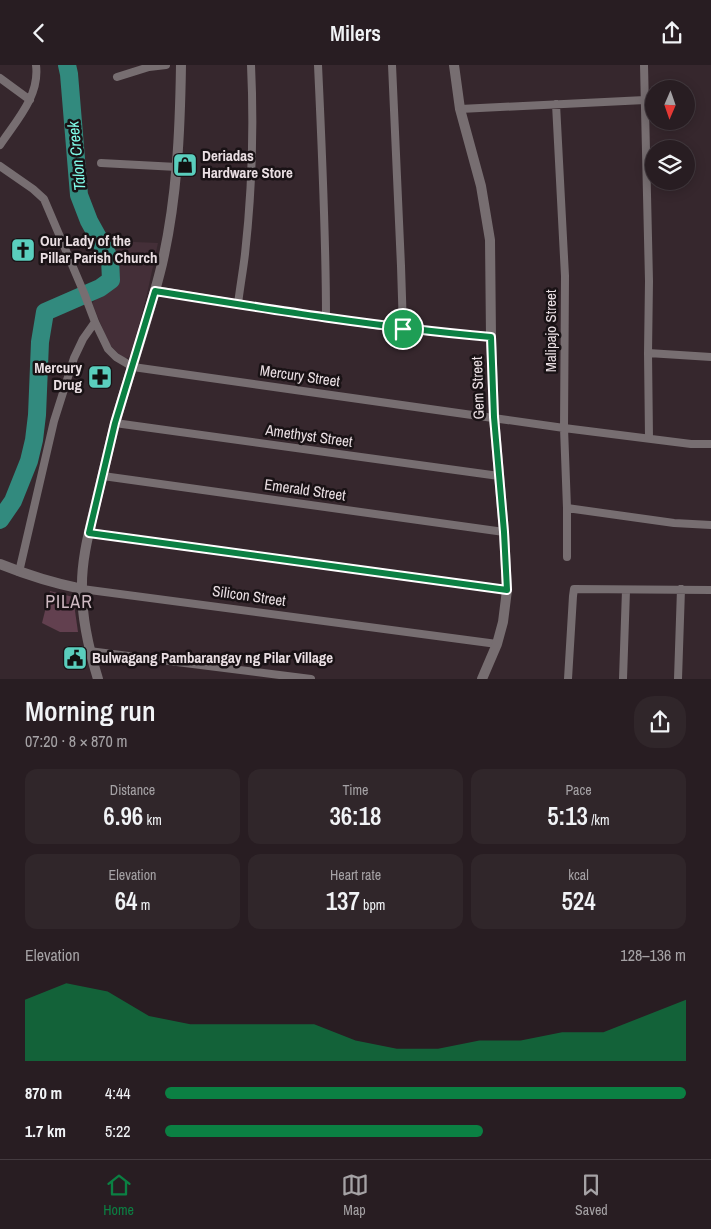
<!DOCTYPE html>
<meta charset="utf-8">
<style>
body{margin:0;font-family:"Archivo Narrow",sans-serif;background:#30262a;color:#f1f3f6;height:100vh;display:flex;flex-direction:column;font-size:19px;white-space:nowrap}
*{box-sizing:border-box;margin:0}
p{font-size:16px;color:#a5a2a5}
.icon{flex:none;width:28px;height:28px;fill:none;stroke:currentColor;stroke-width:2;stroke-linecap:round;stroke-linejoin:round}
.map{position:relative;height:614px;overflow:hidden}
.side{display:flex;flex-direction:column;background:#281d22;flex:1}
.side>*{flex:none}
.needle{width:32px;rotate:182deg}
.buttons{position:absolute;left:645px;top:15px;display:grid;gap:10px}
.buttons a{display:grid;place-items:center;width:50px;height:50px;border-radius:50%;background:#281d22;box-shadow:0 2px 12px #0003,0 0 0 1px #443b40;font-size:25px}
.pin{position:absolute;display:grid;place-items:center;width:42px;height:42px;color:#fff;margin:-21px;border:2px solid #fff;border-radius:50%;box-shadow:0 1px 5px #0007}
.round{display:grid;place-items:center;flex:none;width:52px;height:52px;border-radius:20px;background:#30262a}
.headline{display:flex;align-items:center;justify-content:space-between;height:85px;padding:0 25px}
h1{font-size:28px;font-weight:600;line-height:38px}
.figures{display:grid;grid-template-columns:repeat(3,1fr);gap:8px;height:85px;padding:5px 25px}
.figures div{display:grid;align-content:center;border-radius:12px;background:#30262a;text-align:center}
.figures b{font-size:25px;font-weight:600}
.figures small{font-size:14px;font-weight:400}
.figures p{font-size:14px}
.chart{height:140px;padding:10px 25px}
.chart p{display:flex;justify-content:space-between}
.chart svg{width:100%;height:90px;margin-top:5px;fill:#0b8043;opacity:.7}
ul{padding:0 25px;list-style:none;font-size:16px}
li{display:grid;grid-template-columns:80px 60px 1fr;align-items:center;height:38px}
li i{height:12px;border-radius:6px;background:#0b8043}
header{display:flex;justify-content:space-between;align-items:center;height:65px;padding:0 25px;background:#281d22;font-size:22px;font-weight:600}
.menu{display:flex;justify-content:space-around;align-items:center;height:70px;border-top:1px solid #443b40;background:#281d22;font-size:14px;color:#a5a2a5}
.menu a{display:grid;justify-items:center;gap:2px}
.menu .selected{color:#0b8043}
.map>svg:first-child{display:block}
</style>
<header><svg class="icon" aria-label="back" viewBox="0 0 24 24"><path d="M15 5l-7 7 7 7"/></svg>Milers<svg class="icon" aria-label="share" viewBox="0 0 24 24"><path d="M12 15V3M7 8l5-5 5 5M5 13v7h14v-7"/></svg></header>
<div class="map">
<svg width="711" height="614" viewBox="0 0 711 614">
<rect width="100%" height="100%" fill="#36272d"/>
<path fill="#442f38" d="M112 176 158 178 147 229 131 291 124 294 109 279 92 238 114 217 118 197Z"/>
<path fill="#62404f" d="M50 526 73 532 78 567H60L42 558Z"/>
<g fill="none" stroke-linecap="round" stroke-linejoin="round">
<path stroke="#328a7e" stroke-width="18" d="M0 455 13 436 29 396 34 375 37 350 40 277 45 247 100 223 111 215 110 194 89 156 79 130 69 9 67 0"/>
<path stroke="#776e71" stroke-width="8" d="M318 0C322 84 326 169 326 253
M392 0 401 201 403 264
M644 0 649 216 648 288 649 373
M117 12 149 2 166 0
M0 13 30 35
M556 39 565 211 564 363 567 443V492
M460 44 645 35
M0 80C16 56 40 31 36 0
M101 98 177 102
M0 101 33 124 44 134 84 228 95 257 108 284 116 292 133 302 564 363 691 379H711
M155 225 326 253 403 264 491 272
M238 239C240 222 243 206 245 189 252 126 254 63 251 0
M648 288 711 292
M115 358 499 411
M103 411 504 467
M567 443 674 458 711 460
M89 468 507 525
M19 507 54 356 74 293 83 274 95 257
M82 524 497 579
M89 586 311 614
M568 614 573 531 574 524 711 525
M623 614 626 525
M678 614 681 524"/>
<path stroke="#776e71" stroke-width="10" d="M454 0 460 44 481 121 490 175 491 272 494 352 504 467 507 525 503 557 497 579 482 614
M0 499C27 510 53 518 82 524
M98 614C89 585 82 556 82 525 81 492 91 460 98 429 104 405 109 382 115 359 130 305 149 253 162 199 177 134 180 67 181 0"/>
</g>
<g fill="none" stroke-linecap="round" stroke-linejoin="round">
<defs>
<path id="route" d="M155 226C267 244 378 262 491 272L494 352 504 467 507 525 89 468 115 358Z"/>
</defs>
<use href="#route" stroke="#fff" stroke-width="10"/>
<use href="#route" stroke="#0b8043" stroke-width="6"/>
</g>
<defs>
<symbol id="shop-square" viewBox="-11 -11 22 22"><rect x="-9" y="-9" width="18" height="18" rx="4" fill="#5acebd" stroke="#191215"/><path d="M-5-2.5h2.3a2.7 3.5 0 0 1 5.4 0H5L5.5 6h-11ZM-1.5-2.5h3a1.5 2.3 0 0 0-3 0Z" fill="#111"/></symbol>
<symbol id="church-square" viewBox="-11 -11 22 22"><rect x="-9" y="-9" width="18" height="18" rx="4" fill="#5acebd" stroke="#191215"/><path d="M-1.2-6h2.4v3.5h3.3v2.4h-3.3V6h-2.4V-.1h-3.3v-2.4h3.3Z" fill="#111"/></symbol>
<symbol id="pharmacy-square" viewBox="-11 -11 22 22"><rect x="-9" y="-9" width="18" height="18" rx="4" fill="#5acebd" stroke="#191215"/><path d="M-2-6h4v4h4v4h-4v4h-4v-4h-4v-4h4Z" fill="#111"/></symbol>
<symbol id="civic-square" viewBox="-11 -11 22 22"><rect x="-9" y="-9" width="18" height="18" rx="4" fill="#5acebd" stroke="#191215"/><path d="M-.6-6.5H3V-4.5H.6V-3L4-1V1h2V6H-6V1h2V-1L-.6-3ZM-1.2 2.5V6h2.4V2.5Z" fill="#111"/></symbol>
</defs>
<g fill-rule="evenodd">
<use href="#shop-square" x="171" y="86" width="28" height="28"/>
<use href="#church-square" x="9" y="171" width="28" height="28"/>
<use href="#pharmacy-square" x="86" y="298" width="28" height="28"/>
<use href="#civic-square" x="61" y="579" width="28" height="28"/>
</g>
<g text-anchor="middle" stroke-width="5" stroke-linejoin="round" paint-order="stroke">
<g font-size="15" font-weight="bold" fill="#eadfe3" stroke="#191215" text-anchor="start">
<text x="202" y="96">Deriadas<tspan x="202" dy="17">Hardware Store</tspan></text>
<text x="40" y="181">Our Lady of the<tspan x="40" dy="17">Pillar Parish Church</tspan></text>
<text x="82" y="308" text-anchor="end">Mercury<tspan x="82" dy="17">Drug</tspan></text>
<text x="92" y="598">Bulwagang Pambarangay ng Pilar Village</text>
</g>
<g font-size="15" fill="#eadfe3" stroke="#191215">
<text transform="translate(551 266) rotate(-90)" y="5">Malipajo Street</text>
<text transform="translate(300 311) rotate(8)" y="5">Mercury Street</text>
<text transform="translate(478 323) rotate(-92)" y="5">Gem Street</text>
<text transform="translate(309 371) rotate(8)" y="5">Amethyst Street</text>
<text transform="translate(305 425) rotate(8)" y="5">Emerald Street</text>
<text transform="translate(249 531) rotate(8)" y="5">Silicon Street</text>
</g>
<g font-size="16" font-style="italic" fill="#81fdea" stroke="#191215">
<text transform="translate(76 91) rotate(-96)" y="6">Talon Creek</text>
</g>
<g font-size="18" letter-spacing="1" fill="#cfbac2" stroke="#191215">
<text x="69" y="543">PILAR</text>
</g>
</g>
</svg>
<div class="buttons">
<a><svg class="needle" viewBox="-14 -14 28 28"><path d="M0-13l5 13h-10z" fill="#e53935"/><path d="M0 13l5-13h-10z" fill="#a5a2a5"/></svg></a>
<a><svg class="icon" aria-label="layers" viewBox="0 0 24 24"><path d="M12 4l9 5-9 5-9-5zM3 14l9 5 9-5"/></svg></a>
</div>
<div class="pin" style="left:403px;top:264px;background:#1e9e55"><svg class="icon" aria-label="arrive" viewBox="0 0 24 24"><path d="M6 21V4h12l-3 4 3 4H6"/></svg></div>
</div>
<section class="side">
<div class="headline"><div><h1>Morning run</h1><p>07:20 · 8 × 870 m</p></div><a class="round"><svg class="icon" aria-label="share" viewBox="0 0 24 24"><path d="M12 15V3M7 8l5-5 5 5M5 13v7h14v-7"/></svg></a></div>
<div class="figures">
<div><p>Distance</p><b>6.96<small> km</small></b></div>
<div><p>Time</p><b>36:18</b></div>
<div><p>Pace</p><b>5:13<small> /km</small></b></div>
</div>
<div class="figures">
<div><p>Elevation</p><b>64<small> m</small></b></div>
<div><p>Heart rate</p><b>137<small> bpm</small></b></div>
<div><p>kcal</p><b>524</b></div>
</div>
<div class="chart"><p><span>Elevation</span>128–136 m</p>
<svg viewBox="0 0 160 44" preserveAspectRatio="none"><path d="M0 44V14L10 6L20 10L30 22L40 26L50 26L60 26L70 26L80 34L90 38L100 38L110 34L120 34L130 30L140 30L150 22L160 14V44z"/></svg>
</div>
<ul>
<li><b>870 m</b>4:44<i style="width:100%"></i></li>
<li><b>1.7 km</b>5:22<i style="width:61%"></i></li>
</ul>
</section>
<nav class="menu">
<a class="selected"><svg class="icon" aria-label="home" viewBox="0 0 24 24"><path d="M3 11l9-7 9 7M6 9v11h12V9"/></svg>Home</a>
<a><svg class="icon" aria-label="map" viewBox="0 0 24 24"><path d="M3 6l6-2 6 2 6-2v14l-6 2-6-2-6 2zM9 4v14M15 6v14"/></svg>Map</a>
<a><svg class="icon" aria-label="saved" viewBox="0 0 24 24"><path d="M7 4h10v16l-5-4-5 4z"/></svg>Saved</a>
</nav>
